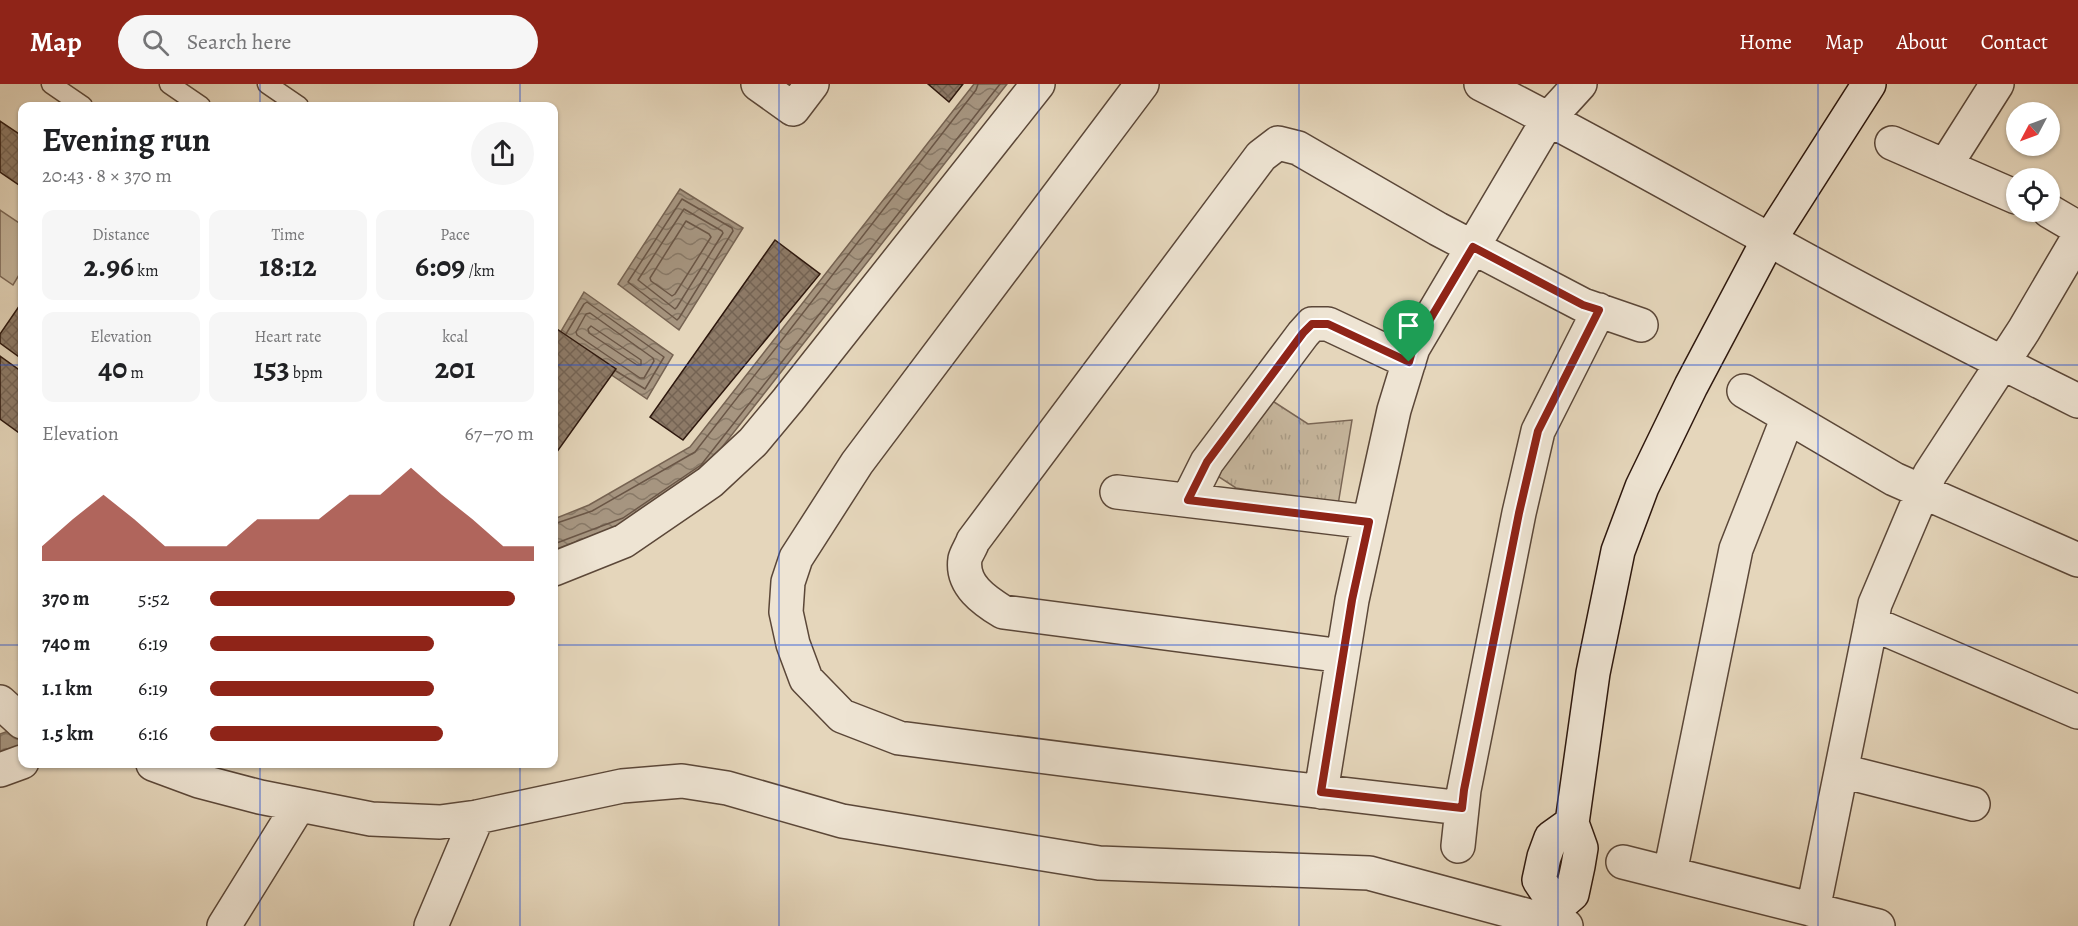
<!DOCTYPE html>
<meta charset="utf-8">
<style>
body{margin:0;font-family:Alegreya,serif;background:#f6f6f6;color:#202124;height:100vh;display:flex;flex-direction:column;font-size:22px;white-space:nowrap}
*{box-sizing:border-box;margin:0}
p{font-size:20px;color:#757577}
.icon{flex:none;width:33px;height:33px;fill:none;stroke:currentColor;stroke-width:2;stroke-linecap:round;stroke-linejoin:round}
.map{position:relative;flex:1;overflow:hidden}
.details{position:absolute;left:18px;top:18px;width:540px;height:666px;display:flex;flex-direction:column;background:#fff;border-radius:12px;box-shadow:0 2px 4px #0004}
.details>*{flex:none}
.needle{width:39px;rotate:229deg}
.controls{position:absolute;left:2006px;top:18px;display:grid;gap:12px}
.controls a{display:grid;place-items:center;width:54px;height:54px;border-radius:50%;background:#fff;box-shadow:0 2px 4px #0004;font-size:30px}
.pin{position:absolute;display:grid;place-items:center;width:51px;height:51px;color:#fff;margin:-62px -26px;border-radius:50% 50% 50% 0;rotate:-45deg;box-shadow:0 0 6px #0007}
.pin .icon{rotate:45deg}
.round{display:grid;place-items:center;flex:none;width:63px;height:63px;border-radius:32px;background:#f6f6f6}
.summary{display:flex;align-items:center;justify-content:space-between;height:102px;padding:0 24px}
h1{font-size:33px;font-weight:700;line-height:45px}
.figures{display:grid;grid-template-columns:repeat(3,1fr);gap:9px;height:102px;padding:6px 24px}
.figures div{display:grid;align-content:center;border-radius:12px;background:#f6f6f6;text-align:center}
.figures b{font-size:30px;font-weight:700}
.figures small{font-size:16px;font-weight:400}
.figures p{font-size:16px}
.chart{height:168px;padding:12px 24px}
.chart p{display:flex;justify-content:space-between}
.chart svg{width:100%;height:108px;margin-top:6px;fill:#8f2418;opacity:.7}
ul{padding:0 24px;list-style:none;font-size:20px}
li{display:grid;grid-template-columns:96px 72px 1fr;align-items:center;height:45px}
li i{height:15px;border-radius:8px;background:#8f2418}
header{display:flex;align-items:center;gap:36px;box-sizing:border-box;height:84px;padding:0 30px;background:#8f2418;color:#fff}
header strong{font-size:28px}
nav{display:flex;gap:33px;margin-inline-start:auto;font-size:21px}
.search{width:420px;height:54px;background:#f6f6f6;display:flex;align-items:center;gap:15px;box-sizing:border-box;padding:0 21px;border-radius:33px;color:#757577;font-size:22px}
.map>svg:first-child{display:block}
</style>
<header>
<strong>Map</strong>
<div class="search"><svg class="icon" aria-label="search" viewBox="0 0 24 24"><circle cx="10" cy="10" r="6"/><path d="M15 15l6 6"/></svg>Search here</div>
<nav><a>Home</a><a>Map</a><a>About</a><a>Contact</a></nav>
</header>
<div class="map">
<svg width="2078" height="842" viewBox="0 0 2078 842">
<defs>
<pattern id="park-tufts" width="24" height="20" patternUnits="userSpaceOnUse" patternTransform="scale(1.5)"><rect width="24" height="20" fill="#c6b69d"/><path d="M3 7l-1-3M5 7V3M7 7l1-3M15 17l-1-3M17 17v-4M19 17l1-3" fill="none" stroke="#aa9c86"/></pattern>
<pattern id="water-waves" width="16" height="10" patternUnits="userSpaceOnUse" patternTransform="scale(1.5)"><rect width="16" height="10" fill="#a69580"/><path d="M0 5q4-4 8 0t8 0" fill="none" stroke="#887967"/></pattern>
<pattern id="building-cross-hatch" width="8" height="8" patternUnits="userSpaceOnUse" patternTransform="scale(1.5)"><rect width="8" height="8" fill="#8d7a67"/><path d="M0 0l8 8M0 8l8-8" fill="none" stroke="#746353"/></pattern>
</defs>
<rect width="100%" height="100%" fill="#e5d6bb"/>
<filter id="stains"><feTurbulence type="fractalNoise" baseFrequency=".00333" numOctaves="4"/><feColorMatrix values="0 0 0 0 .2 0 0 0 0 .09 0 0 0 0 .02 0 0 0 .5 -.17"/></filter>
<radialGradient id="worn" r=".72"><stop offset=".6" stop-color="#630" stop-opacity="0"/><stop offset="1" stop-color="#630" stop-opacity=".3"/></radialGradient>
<path fill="#c6b69d" stroke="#7a6655" stroke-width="1.5" d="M0 126 22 141V186L13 201 0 192Z"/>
<path fill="url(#park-tufts)" stroke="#7a6655" stroke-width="1.5" d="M1271 316 1308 340 1352 336 1338 421 1236 404 1219 393 1222 381Z"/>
<path fill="url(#water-waves)" stroke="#766352" stroke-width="1.5" d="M974 0H1007L705 385 626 439 554 466V435L589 421 690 363Z
M680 105 743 144 679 246 618 200Z
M584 208 673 271 647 315 557 254Z
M22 642V663L0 671V650Z"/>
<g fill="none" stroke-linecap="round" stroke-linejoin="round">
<path stroke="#6a5646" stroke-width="1.5" d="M682 115 732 144 733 147 679 234 677 236 628 198Z
M684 125 722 147 723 149 677 223 675 225 638 196Z
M686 137 709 150 711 153 675 210 672 212 651 197 650 194Z
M590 229 653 274 654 277 644 294H640L577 251 576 248 586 230Z
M591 242 641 276V281H637L589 249 588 245Z
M566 250 584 220 587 218 664 273 645 305 616 287
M554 440 592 427 695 368 976 6 978 0
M554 460 623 434 701 381 1000 0"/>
</g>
<path fill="url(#building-cross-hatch)" stroke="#2d170d" stroke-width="1.5" d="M928 0H963L949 18Z
M0 37 22 52V103L0 88Z
M775 156 820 190 683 356 650 333Z
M22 218V275L0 259V250Z
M554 243 616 285 554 372Z
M0 272 22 288V351L0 335Z"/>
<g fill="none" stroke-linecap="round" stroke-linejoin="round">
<defs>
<path id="lane" d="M51 0 83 22
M169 0 201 22
M267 0 299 22"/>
<path id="street" d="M758 0 793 25 812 0
M1142 0 857 379 796 474 788 498 786 528 793 560 806 595 842 632 899 654 1273 702 1462 724
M1481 0C1578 49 1673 103 1768 155 1870 212 1974 265 2078 317
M1892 59 2016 113
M1945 82 1997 0
M2049 127 2078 144
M1744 307 1894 395 2078 476
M1117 408 1369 438
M1188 416 1207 378 1303 250 1312 240H1328L1409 278
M554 485 624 457 710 398 753 358 788 316 1038 0
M1871 539 2078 628
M1343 572 1003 528C985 517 961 501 965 475 966 470 971 463 973 457L1261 72 1278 59 1298 64 1438 145 1583 221 1641 241
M0 618 22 638
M153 680 199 697 260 713 371 735 440 738 477 733 622 702 682 697 727 704 842 737 1099 779 1369 789 1566 842
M0 686 22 678
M1842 687 1973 720
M1321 708 1352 516 1394 326 1413 264 1549 34 1580 0
M1458 762 1464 706 1519 429 1538 347 1599 226
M1623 778 1878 842
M1670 789 1736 465 1788 333
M1813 826 1875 520 1930 390 2024 246 2078 154
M224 842 299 721
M431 842 477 733"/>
<path id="secondary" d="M1557 823 1539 796 1544 773 1551 754 1572 739
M1552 842 1557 823 1572 810 1578 782 1581 764 1572 739 1593 589 1618 467 1642 403 1691 302 1763 166 1869 0"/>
</defs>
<use href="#lane" stroke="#5b4738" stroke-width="21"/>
<use href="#street" stroke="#5b4738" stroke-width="36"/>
<use href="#secondary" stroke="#2d170d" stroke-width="36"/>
<use href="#lane" stroke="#eee4d3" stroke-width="18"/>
<use href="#street" stroke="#eee4d3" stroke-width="33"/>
<use href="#secondary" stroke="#eee4d3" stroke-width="33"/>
</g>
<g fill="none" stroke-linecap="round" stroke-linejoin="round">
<defs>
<path id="route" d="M1473 163 1583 221 1599 226 1538 347 1519 429 1464 706 1462 724 1321 708 1352 516 1369 438 1188 416 1207 378 1303 249 1312 240H1328L1409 278 1413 264Z"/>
</defs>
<use href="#route" stroke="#fff" stroke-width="12"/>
<use href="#route" stroke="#8f2418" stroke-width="8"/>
</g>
<path fill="none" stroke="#1d4ed8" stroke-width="1.5" stroke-opacity="0.55" d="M260 0V22M520 0V22M779 0V842M1039 0V842M1299 0V842M1558 0V842M1818 0V842M0 281H22M554 281H2078M0 561H22M554 561H2078M260 680V842M520 680V842"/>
<rect width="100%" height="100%" filter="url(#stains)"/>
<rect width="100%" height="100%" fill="url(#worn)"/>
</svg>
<div class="controls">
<a><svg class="needle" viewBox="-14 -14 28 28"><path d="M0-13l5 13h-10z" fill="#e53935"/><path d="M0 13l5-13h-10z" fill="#757577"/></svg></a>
<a><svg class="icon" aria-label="locate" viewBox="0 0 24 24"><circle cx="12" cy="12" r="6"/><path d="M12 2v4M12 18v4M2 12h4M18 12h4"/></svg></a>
</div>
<div class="pin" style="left:1409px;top:278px;background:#1e9e55"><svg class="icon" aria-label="arrive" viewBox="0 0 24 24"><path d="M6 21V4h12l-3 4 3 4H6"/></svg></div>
<section class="details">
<div class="summary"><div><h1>Evening run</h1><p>20:43 · 8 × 370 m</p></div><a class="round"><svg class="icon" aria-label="share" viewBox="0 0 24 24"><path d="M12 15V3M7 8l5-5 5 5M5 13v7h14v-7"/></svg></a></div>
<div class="figures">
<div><p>Distance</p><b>2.96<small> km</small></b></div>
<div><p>Time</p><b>18:12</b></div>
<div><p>Pace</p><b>6:09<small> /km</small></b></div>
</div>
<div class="figures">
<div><p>Elevation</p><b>40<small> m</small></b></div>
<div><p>Heart rate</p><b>153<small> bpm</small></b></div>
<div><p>kcal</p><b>201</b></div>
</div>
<div class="chart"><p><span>Elevation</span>67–70 m</p>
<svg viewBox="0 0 160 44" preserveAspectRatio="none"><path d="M0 44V38L10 27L20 17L30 27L40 38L50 38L60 38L70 27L80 27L90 27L100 17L110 17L120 6L130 17L140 27L150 38L160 38V44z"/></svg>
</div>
<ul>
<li><b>370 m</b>5:52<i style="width:94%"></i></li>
<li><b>740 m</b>6:19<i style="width:69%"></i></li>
<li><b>1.1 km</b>6:19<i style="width:69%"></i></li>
<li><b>1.5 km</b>6:16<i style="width:72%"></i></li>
</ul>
</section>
</div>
